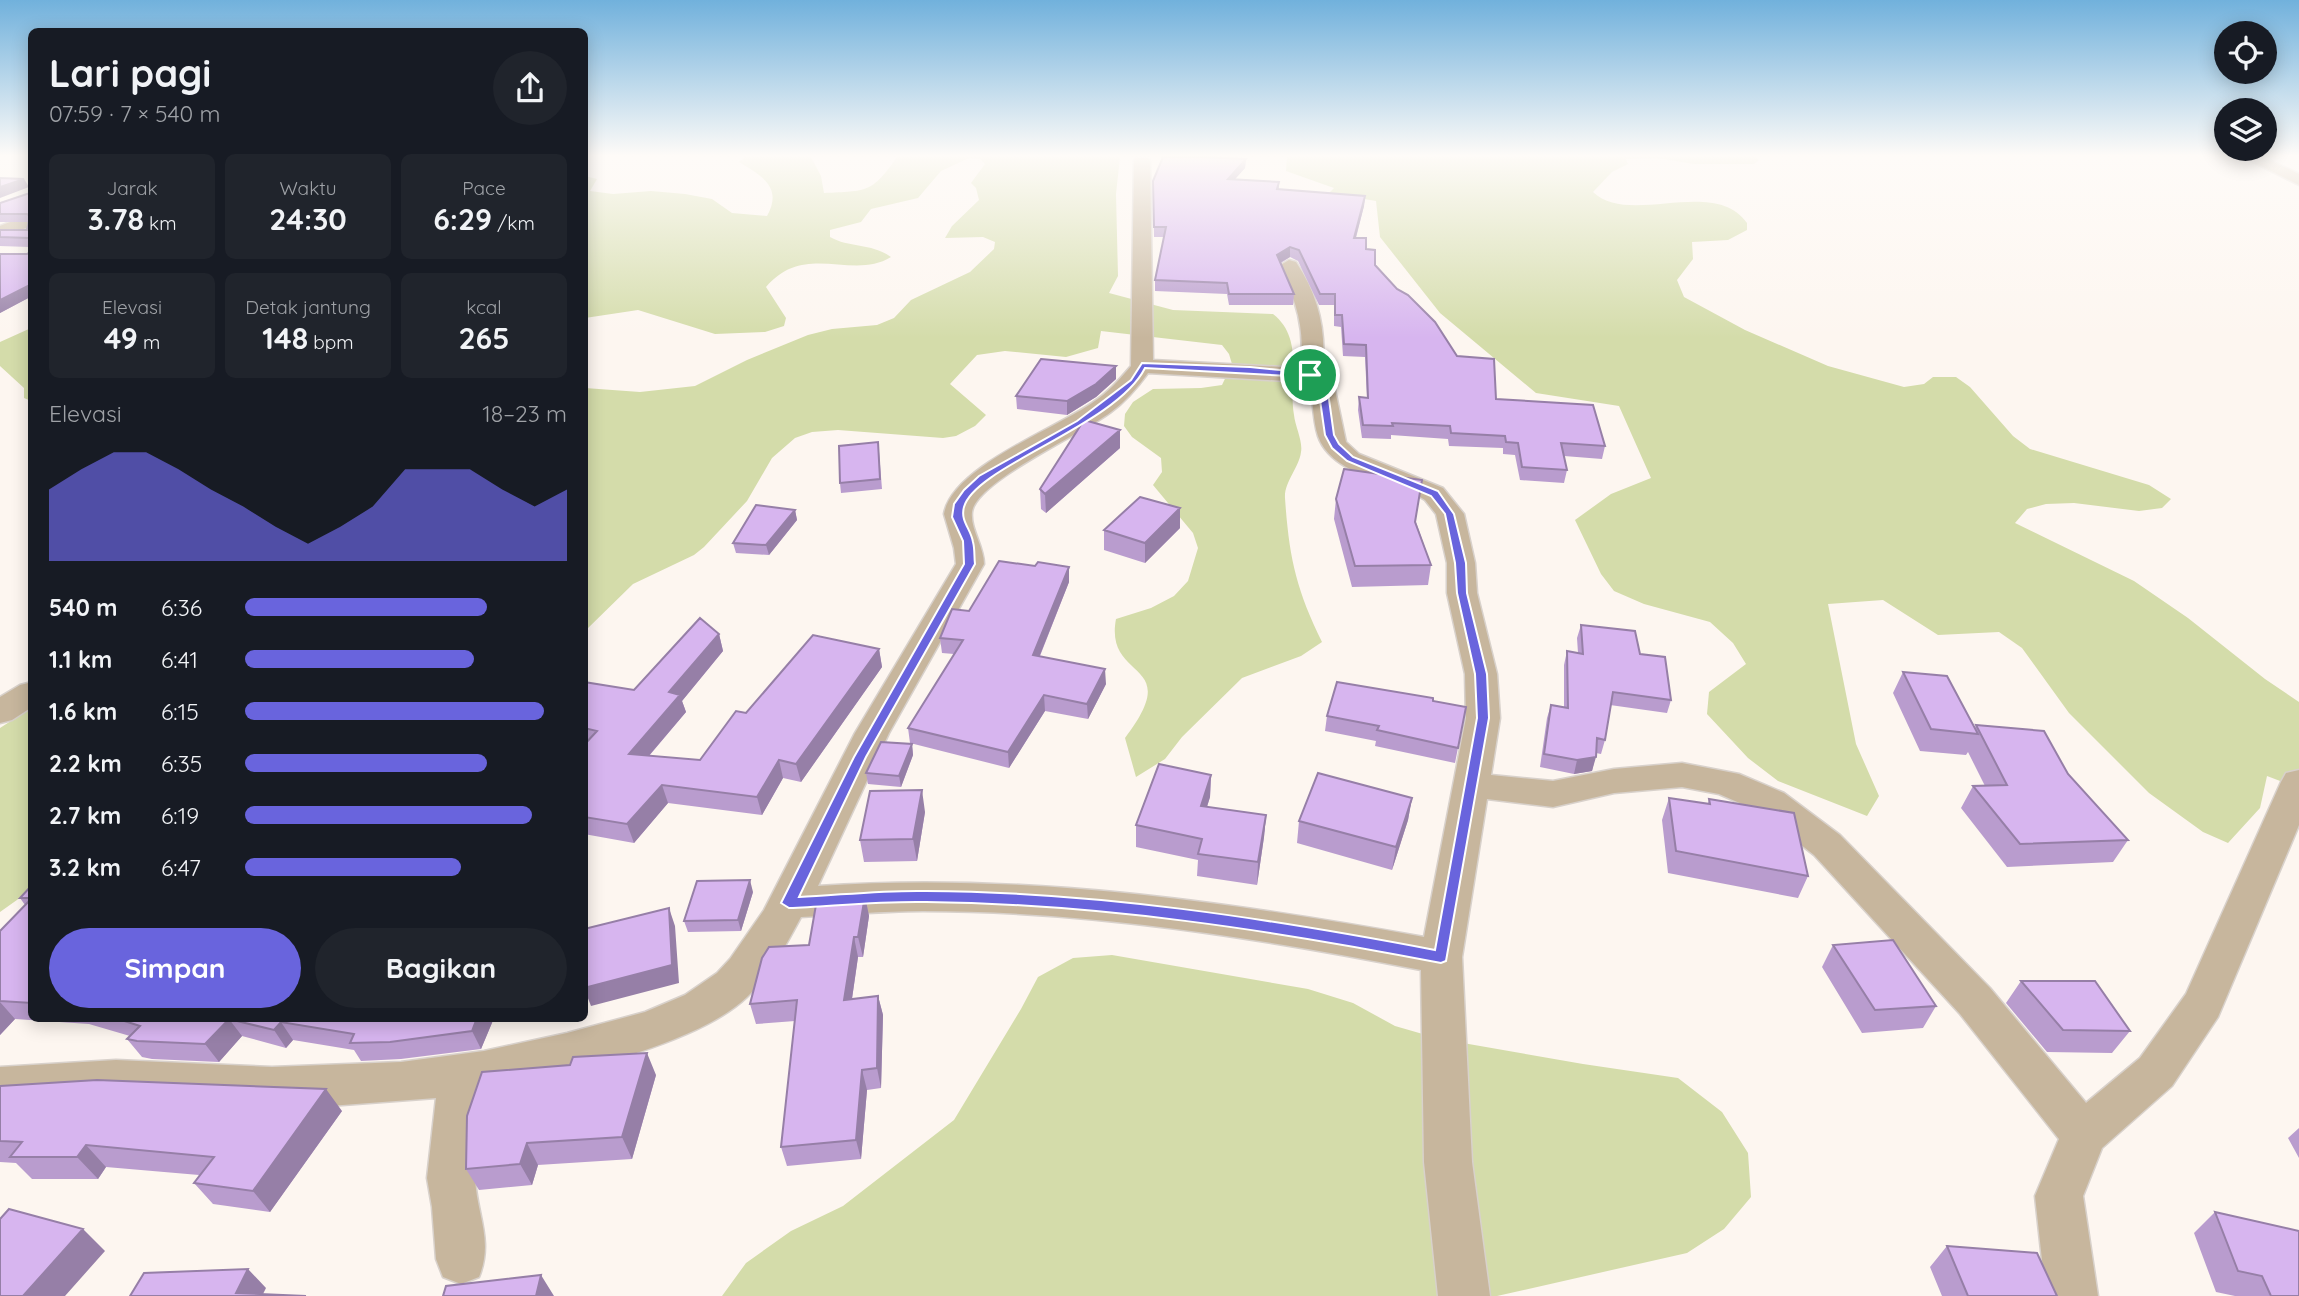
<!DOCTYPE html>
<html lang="id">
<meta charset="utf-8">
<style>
body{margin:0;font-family:Quicksand,sans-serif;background:#20242c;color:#f1f3f6;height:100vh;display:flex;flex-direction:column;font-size:26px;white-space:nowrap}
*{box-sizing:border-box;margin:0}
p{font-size:23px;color:#9ea1a6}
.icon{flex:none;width:38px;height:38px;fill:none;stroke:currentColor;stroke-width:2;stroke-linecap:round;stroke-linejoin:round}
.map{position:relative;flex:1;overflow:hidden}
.panel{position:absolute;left:28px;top:28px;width:560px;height:994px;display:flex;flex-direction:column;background:#171b24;border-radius:10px;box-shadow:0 4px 18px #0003}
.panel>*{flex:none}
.tools{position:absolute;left:2214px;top:21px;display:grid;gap:14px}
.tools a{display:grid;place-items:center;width:63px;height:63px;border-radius:50%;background:#171b24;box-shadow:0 4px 18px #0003;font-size:35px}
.pin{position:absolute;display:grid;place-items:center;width:60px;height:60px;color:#fff;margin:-30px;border:4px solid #fff;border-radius:50%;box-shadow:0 2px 7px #0007}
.round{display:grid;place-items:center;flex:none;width:74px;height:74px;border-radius:37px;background:#20242c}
.overview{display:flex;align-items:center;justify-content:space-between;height:119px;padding:0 21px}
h1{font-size:38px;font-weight:700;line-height:52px}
.metrics{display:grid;grid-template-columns:repeat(3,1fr);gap:10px;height:119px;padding:7px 21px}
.metrics div{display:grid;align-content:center;border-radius:10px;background:#20242c;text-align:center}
.metrics b{font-size:30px;font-weight:700}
.metrics small{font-size:19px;font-weight:400}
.metrics p{font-size:19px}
.chart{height:196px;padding:14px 21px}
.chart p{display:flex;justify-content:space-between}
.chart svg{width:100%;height:126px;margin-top:7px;fill:#6964dd;opacity:.7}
.action{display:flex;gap:14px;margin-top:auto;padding:14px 21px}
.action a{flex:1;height:80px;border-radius:42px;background:#6964dd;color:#fff;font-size:28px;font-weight:700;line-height:80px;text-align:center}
.action a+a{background:#20242c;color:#f1f3f6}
ul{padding:0 21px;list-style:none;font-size:23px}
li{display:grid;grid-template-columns:112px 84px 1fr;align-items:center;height:52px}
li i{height:18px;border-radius:9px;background:#6964dd}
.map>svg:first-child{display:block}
</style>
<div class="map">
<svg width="2299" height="1296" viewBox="0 0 2299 1296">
<rect width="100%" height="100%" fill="#fdf6f0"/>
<path fill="#d4dcaa" d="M745 157H811L821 176 824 193C867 191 872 193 897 157H1120L1116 194 1118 276 1109 293 1173 310 1273 314C1305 339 1288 381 1294 415 1295 426 1303 441 1301 452 1299 468 1284 482 1285 498 1289 557 1296 589 1322 642L1301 656 1242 678 1182 737 1165 759 1136 777 1125 738C1186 658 1104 683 1116 619L1151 608 1174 596 1188 581 1198 548 1193 533 1153 485 1162 472 1161 458 1132 437 1124 426 1125 414 1133 402 1153 389 1201 388 1222 385 1232 364 1229 354 1222 345 1101 331 1098 348 1066 357 1005 351 977 355 950 384 986 415 975 426 956 436 943 438 838 430 812 432 795 438 772 458 747 501 704 547 694 555 633 584 585 631V388L640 392 695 386 747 360 808 335 832 329 877 325 894 318 911 300 970 272 994 249 995 242 983 237 945 238 952 226 979 200 976 188 971 183 985 164 980 159 969 158 941 171 918 198 871 209 861 222 830 230V237C849 248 872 243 891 257 852 281 805 241 766 287L786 318 784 326 765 332 715 334 638 310 585 318V176L597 179 590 191 613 194 651 191 685 194 712 199 732 213 767 216C783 187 762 176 739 162Z
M1287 157H1756L1759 160 1754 164H1694L1657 158 1626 159 1628 164 1612 172 1593 192C1629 227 1714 176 1747 223V230L1728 240 1692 242 1693 259 1677 280 1684 297 1745 330 1828 366 1904 387 1924 384 1933 377H1956L1970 387 2013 436 2030 449 2149 485 2171 499 2162 508 2139 511 2074 503 2046 504 2027 509 2015 523 2134 581 2188 618 2265 679 2299 702V788L2267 776 2260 808 2228 843 2203 832 2149 793 2069 713 2022 648 1999 632 1938 635 1883 600 1828 604 1856 744 1879 796 1867 816 1778 781 1748 758 1707 714 1709 692 1746 664 1733 643 1710 622 1644 604 1614 591 1601 574 1575 520 1611 494 1651 478 1619 406 1536 393 1440 313 1380 237 1376 201 1329 193 1334 188 1286 171Z
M31 328V401L24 398V388L0 366V342Z
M31 708V890L0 912V728Z
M1112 955 1308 989 1353 1003 1395 1026 1440 1039 1583 1064 1678 1078 1722 1112 1748 1153 1751 1197 1724 1229 1687 1253 1497 1296H722L746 1263 791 1231 843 1206 954 1120 1021 1009 1038 977 1073 958Z"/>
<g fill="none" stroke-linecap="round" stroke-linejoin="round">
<defs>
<path id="minor" d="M2243 157H2263L2299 174V185Z
M1136 158H1148L1150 161 1153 360 1300 368C1306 330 1296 299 1279 266L1289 260 1296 262C1319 296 1327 333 1322 373L1334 385 1346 442 1359 454 1443 488 1464 514 1475 563 1477 593 1497 674 1500 718 1491 775 1553 781 1614 769 1682 763 1739 774 1784 793 1840 835 1990 988 2086 1103 2140 1058 2186 994 2281 782 2286 773 2299 770V825L2218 1017 2172 1086 2102 1148 2083 1196 2098 1296H2046L2035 1196 2059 1139 1960 1014 1814 855 1758 811 1719 794 1682 787 1614 793 1553 807 1487 799 1462 957 1472 1162 1490 1296H1438L1424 1162 1421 970C1257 938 1090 911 923 911 882 911 842 915 801 917 786 945 770 975 747 997 695 1047 554 1077 482 1091 480 1119 474 1148 475 1177 476 1213 494 1240 479 1277L461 1284 443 1277 436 1259 432 1207 427 1178 436 1098 316 1107 116 1099 0 1107V1067L116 1060 272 1067 401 1062 484 1051 567 1033 645 1012 685 995 717 973 730 959 764 910 855 733 956 564 954 548 944 514C952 467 1055 429 1092 403 1108 393 1119 380 1131 366L1134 161ZM1148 373 1304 382 1311 387C1313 403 1313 421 1318 436 1330 472 1384 481 1415 494L1425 500 1436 514 1447 563V593L1465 674 1466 718 1424 937C1224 901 1021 872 818 886L889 733 984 564C984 546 970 529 972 512 976 481 1084 433 1111 412 1126 401 1137 388 1148 373Z
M32 213V225L10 235 0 236V226Z
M32 682V707L12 720 0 723V697L20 685Z"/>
</defs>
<use href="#minor" stroke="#d8d1cb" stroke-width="3"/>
<use href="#minor" fill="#c7b69d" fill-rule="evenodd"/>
</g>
<path fill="#b99cce" d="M1246 159 1245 168 1235 179 1279 182V189L1365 196 1364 206 1356 238 1366 249 1375 265 1496 399 1605 446 1602 459 1564 456 1567 470 1564 483 1520 480 1515 455 1503 454V448L1449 446 1448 439 1391 435V439L1362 438 1358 410 1359 397 1367 398 1365 357 1343 356 1341 327 1334 326V305H1319L1298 261 1290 257 1281 263 1294 294 1293 305H1229L1227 294 1155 291V280L1164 237H1154L1153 181Z
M30 193 32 296 0 313V254H27L30 252 29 247 0 246V230H27L29 222H0V203Z
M1116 379 1096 397 1067 415 1017 409 1016 396Z
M1120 430V448L1046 513 1041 509 1040 489Z
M879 452 882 489 841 493 840 483Z
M1336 499 1416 522 1431 565 1428 585 1352 587 1334 519Z
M1180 508V528L1145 563 1104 550V530Z
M795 510 797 520 769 555 736 553 733 543Z
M1035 566 1069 567V582L1040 656 1106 684 1088 719 1045 711 1009 768 910 743 908 728 954 654 942 653 940 638 969 611Z
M1581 625 1640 654 1671 700 1667 713 1610 705 1605 740 1601 754 1596 753 1592 771 1574 774 1540 767 1547 718 1551 705 1564 707V665L1567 651 1578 653 1577 638Z
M719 634 723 651 682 701 686 712 649 756 700 760 746 713 879 649 882 667 801 782 783 778 762 815 668 803 634 843 584 834V682L634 690Z
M1903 672 1975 728 1976 725 2068 774 2128 840 2113 862 2007 867 1961 808 1973 786H1985L1968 752 1966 755 1920 751 1893 693Z
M1433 701 1466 707 1455 763 1375 746 1376 741 1325 731 1327 716Z
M912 744 913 755 901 787 868 784 866 773Z
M1211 775 1210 797 1207 807 1266 815 1264 837 1257 885 1197 876 1198 860 1136 847V825Z
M1412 798 1408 820 1392 870 1297 843 1299 821Z
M1669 798 1708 804 1709 799 1808 876 1798 898 1668 873 1662 820Z
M925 812 917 861 864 862 860 840Z
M32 885V1018H494L481 1049 401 1059 361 1061 354 1050 293 1040 286 1048 242 1036 219 1062 152 1059 142 1057 127 1039 130 1036 89 1024 15 1019 0 1035V931L25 905 20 898Z
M753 892 741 931 688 932 684 921Z
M865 896 869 916 863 957H858L852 999 878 996 883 1015 881 1088 867 1090 861 1159 787 1166 781 1147 795 1021 756 1024 750 1004 809 945Z
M1833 945 1936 1006 1923 1028 1862 1033 1822 967Z
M2021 981 2130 1031 2112 1053 2047 1052 2006 1003Z
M656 1075 632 1159 538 1165 532 1185 479 1190 466 1169Z
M0 1086 342 1111 270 1212 213 1204 194 1183 199 1175 106 1167 98 1179H32L16 1163 0 1162Z
M2299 1128V1158L2288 1138Z
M2215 1212 2299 1296H2235L2216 1292 2194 1233Z
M1947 1246 2057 1296H1942L1930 1267Z"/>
<path fill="#967fa7" d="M1246 159 1245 168 1227 188 1228 179Z
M24 179 29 187 0 198V187Z
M1365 196 1364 206 1353 248 1354 238Z
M1290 247V257L1276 265 1277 255Z
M32 284V296L0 313V300Z
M1116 366V379L1096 397 1067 415V401Z
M1120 430V448L1046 513 1045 494Z
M1180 508V528L1145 563V543Z
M795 510 797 520 769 555 766 545Z
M1069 567V582L1034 670 1033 655Z
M719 634 723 651 682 701 686 712 635 772 629 754 669 692Z
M879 649 882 667 801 782 796 764Z
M1105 669 1106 684 1088 719 1087 704Z
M1044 695 1045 711 1009 768 1008 752Z
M912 744 913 755 901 787 899 776Z
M1596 757 1592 771 1574 774 1577 760Z
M779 760 783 778 762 815 757 797Z
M1211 775 1210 797 1200 828 1201 806Z
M662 785 668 803 634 843 627 824Z
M922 790 925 812 917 861 913 839Z
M1412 798 1408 820 1392 870 1396 847Z
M1266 815 1264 837 1257 885 1258 862Z
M750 880 753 892 741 931 738 920Z
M865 896 869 916 863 957 858 937Z
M669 908 675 926 679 983 591 1006 584 988Z
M854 937 858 957 849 1019 844 1000Z
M878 996 883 1015 881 1088 877 1068Z
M0 1002 15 1019 0 1035Z
M477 1018H494L481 1049 472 1031Z
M229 1019 242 1036 219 1062 205 1044Z
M281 1022 293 1040 286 1048 274 1030Z
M647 1053 656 1075 632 1159 622 1137Z
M862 1070 867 1090 861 1159 856 1140Z
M326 1089 342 1111 270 1212 253 1191Z
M527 1143 538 1165 532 1185 520 1164Z
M86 1145 106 1167 98 1179 77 1157Z
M83 1229 105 1251 65 1296H23Z
M248 1269 266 1288 262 1296 236 1293Z
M541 1275 554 1296H536Z"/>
<path fill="#d7b5ef" stroke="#967fa7" stroke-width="2" d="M1163 157H1201L1246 159 1228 179 1279 182 1277 189 1365 196 1354 238H1366V249L1375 250V265L1397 289 1408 295 1435 322 1457 356 1494 359 1496 399 1593 405 1605 446 1561 443 1567 470 1522 467 1518 443 1506 442 1505 436 1451 433 1450 426 1392 423 1393 426 1363 425 1359 397 1368 398 1366 345 1344 344 1342 315H1335V294H1320L1299 250 1290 247 1277 255 1294 294H1229L1227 283 1155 280 1166 227H1154L1153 181Z
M0 178 24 179 0 187Z
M29 179H32V284L0 300V254H27L30 252 29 238 0 237V230H27L30 216 27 214H0V203L30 193Z
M1041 359 1116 366 1096 384 1067 401 1016 396Z
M1084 420 1120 430 1045 494 1040 489Z
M878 442 880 479 840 483 839 446Z
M1344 469 1422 480 1415 522 1431 565 1355 566 1336 499Z
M1140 497 1180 508 1145 543 1104 530Z
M756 505 795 510 766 545 733 543Z
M999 561 1035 566 1038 562 1069 567 1033 655 1105 669 1087 704 1044 695 1008 752 908 728 963 640 940 638 952 609 969 611Z
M700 618 719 634 669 692 680 695 629 754 700 760 736 711 746 713 813 635 879 649 796 764 779 760 757 797 662 785 627 824 584 817V745L597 731 584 728V682L634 690Z
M1581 625 1635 631 1640 654 1665 657 1671 700 1613 692 1605 740 1597 738 1596 757 1577 760 1544 754 1551 705 1568 708 1567 651 1583 654Z
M1903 672 1947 676 1978 734 1931 729Z
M1337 682 1433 698V701L1466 707 1458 748 1377 730 1379 726 1327 716Z
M1976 725 2044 731 2068 774 2128 840 2020 844 1973 786 2007 785Z
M881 742 912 744 899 776 866 773Z
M1159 764 1211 775 1201 806 1266 815 1258 862 1198 854 1202 839 1136 825Z
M1318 773 1412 798 1396 847 1299 821Z
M922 790 913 839 860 840 870 791Z
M1669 798 1710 804 1709 799 1794 813 1808 876 1676 851Z
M750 880 738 920 684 921 697 881Z
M32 885V898H20Z
M865 896 858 937H854L844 1000 878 996 877 1068 862 1070 856 1140 781 1147 797 1000 750 1004 762 958 769 947 809 945 817 899Z
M32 898V1003L0 1001V931Z
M669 908 672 965 584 988V929Z
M1893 940 1936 1006 1875 1010 1833 945Z
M2021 981H2095L2130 1031 2063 1030Z
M115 1018H477L472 1031 390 1042 350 1043 354 1034 281 1022 274 1030 229 1019 205 1044 137 1041 127 1039 140 1026Z
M647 1053 622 1137 527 1143 520 1164 466 1169 467 1116 482 1072 570 1065 573 1057Z
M97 1080 326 1089 253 1191 194 1183 214 1157 86 1145 77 1157H10L22 1142 0 1141V1086Z
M9 1209 83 1229 23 1296H0V1219Z
M2215 1212 2299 1231V1296H2271L2262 1276 2238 1271Z
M1947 1246 2037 1253 2057 1296H1968Z
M248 1269 236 1293 306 1296H130L144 1273Z
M541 1275 536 1296H443L446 1286Z"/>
<linearGradient id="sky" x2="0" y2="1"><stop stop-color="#71b1dc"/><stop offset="0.46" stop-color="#fefbf8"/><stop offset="1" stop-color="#fefbf8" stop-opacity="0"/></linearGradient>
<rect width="2299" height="338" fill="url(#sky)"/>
<path fill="#6964dd" stroke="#fff" stroke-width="2" fill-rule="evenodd" d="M1142 363 1250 367 1310 373 1327 385 1334 435 1339 444 1353 457 1438 491 1454 514 1466 563 1467 593 1487 674 1489 718 1446 961 1441 963C1271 930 1100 904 926 902 881 901 834 906 789 908L781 903 854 757 964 564 963 541 952 517 954 504 964 490 979 476 1077 421 1131 380ZM1145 368 1308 377 1318 386 1325 435 1332 448 1347 461 1431 496 1445 514 1455 563 1457 593 1475 674 1477 718 1435 950C1267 918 1097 892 926 891 883 890 841 895 799 897L866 757 975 564C974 557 975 549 973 542 971 529 960 521 964 507 975 466 1116 426 1145 368Z"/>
</svg>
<div class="tools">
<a><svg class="icon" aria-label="locate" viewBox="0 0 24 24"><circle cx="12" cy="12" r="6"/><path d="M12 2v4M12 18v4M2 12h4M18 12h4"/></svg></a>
<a><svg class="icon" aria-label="layers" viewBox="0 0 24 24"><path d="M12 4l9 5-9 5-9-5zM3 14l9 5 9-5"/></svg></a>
</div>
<div class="pin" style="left:1310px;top:375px;background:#1e9e55"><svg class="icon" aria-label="arrive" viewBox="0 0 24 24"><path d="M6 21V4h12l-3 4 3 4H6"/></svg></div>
<section class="panel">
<div class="overview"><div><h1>Lari pagi</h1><p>07:59 · 7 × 540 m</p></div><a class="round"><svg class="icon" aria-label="share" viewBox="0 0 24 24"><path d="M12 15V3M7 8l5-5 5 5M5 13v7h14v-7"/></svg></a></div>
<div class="metrics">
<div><p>Jarak</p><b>3.78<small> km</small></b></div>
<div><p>Waktu</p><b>24:30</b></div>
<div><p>Pace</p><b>6:29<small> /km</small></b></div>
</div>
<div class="metrics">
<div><p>Elevasi</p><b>49<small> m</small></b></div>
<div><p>Detak jantung</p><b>148<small> bpm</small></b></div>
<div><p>kcal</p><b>265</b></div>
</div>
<div class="chart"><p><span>Elevasi</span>18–23 m</p>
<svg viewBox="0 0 160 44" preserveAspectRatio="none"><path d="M0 44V19L10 12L20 6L30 6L40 12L50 19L60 25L70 32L80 38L90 32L100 25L110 12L120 12L130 12L140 19L150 25L160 19V44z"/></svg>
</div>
<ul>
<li><b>540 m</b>6:36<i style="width:75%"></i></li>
<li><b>1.1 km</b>6:41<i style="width:71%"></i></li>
<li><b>1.6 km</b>6:15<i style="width:93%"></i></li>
<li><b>2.2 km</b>6:35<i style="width:75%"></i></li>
<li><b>2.7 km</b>6:19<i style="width:89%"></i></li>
<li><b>3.2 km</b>6:47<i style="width:67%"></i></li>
</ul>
<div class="action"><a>Simpan</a><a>Bagikan</a></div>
</section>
</div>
